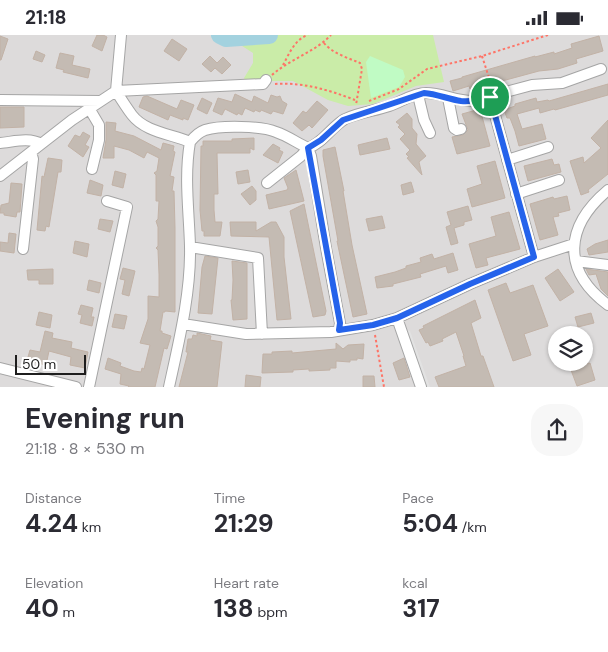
<!DOCTYPE html>
<meta charset="utf-8">
<style>
body{margin:0;font-family:"DM Sans",sans-serif;background:#f7f7f7;color:#2b2b33;height:100vh;display:flex;flex-direction:column;font-size:19px;white-space:nowrap}
*{box-sizing:border-box;margin:0}
p{font-size:16px;color:#7c7c81}
.icon{flex:none;width:28px;height:28px;fill:none;stroke:currentColor;stroke-width:2;stroke-linecap:round;stroke-linejoin:round}
.map{position:relative;height:352px;overflow:hidden}
.details{display:flex;flex-direction:column;background:#fff;flex:1}
.details>*{flex:none}
.buttons{position:absolute;left:548px;top:291px;display:grid;gap:10px}
.buttons a{display:grid;place-items:center;width:45px;height:45px;border-radius:50%;background:#fff;box-shadow:0 1px 4px #0004;font-size:25px}
.scale{position:absolute;left:15px;bottom:12px;width:71px;box-sizing:border-box;padding-left:5px;border:2px solid #1e1e1e;border-top:0;font-size:14px;line-height:18px;white-space:nowrap;color:#1e1e1e;-webkit-text-stroke:4px #fff;paint-order:stroke}
.pin{position:absolute;display:grid;place-items:center;width:42px;height:42px;color:#fff;margin:-21px;border:2px solid #fff;border-radius:50%;box-shadow:0 1px 5px #0007}
.round{display:grid;place-items:center;flex:none;width:52px;height:52px;border-radius:20px;background:#f7f7f7}
.headline{display:flex;align-items:center;justify-content:space-between;height:85px;padding:0 25px}
h1{font-size:28px;font-weight:700;line-height:38px}
.figures{display:grid;grid-template-columns:repeat(3,1fr);gap:8px;height:85px;padding:5px 25px}
.figures div{display:grid;align-content:center}
.figures b{font-size:25px;font-weight:700}
.figures small{font-size:14px;font-weight:400}
.figures p{font-size:14px}
.status{display:flex;justify-content:space-between;align-items:center;height:35px;padding:0 25px;background:#fff;direction:ltr}
.status svg{height:14px;fill:currentColor}
.map>svg:first-child{display:block}
</style>
<div class="status"><b>21:18</b><svg viewBox="0 0 49 12"><path d="M0 12V9h3v3zM5 12V6h3v6zM10 12V3h3v9zM15 12V0h3v12zM26 1h20v11H26zM47 4h2v5h-2z"/></svg></div>
<div class="map">
<svg width="608" height="352" viewBox="0 0 608 352">
<rect width="100%" height="100%" fill="#f0ece4"/>
<path fill="#dddbdb" fill-rule="evenodd" d="M0 0H608V352H0ZM556 300H584V328H556Z"/>
<path fill="#caeca8" d="M225 0H433L444 47 416 51 373 69 348 71 328 65 293 46H272L269 40 260 47H246L244 43 253 28V18Z"/>
<path fill="#c0fbc4" d="M370 21 403 35 405 42 399 52 371 63 366 27Z"/>
<path fill="#e2e2e2" d="M402 292 410 296 430 352H423Z"/>
<g fill="none" stroke-linecap="round" stroke-linejoin="round">
<path stroke="#a3d2df" stroke-width="18" d="M220 0 226 3 269 0"/>
</g>
<path fill="#c4bbb3" stroke="#c2b2a6" d="M97 0H103L107 2 102 16 92 11Z
M0 1 8 4 1 25H0Z
M599 1 603 16 576 24 577 28 558 34 539 36 480 52 470 54 469 51 453 56 450 46 462 43V42L535 21V22L554 17V19L572 13 571 9Z
M172 4 187 14 179 26 164 16Z
M36 16 45 20 42 27 33 24Z
M60 18 74 21 72 30 90 34 88 43 63 37 64 35 56 33Z
M210 21 217 28 223 22 231 30 222 39 215 33 211 37 202 29Z
M608 49V60L555 75 554 74 540 78 539 73 517 79 522 94 542 89 546 104 519 111 515 96 510 83H507L504 75 515 71V69L536 63 537 67 548 65 549 66Z
M235 59 252 67 254 61 268 68 271 60 277 62 280 61 282 66 287 69 283 79 273 76 271 79 261 75 260 77 255 75 254 77 245 73 242 80 238 78 237 80 225 74 222 80 213 76 218 63 232 67Z
M147 61 177 74 181 65 194 70 188 85 183 83V85L170 80 168 85 139 72 143 62Z
M202 63 212 68 207 79 197 74Z
M317 66 328 75 312 93 309 90 302 96 293 88 303 76 306 78Z
M0 72H24V92L0 93Z
M480 74 490 111 457 119 452 102 463 100 468 95 462 79Z
M407 78 412 84V93L417 99 416 109 426 121 419 127 422 140 407 123 409 122 406 119 410 115 400 104 405 99 398 92 400 90 396 87Z
M608 85V139L588 155 589 157 581 160 570 126 583 122 584 128 601 113 591 103Z
M106 87 116 88 115 96 134 101 161 115 163 108 174 111 173 116 175 117 170 141 174 142 172 156H174L175 193V277L165 276V277H163L160 296H162V298L171 301 167 314 164 313 155 352H128L129 351 120 349 121 339 105 334 108 323 121 328 120 331 134 336 141 337 142 333 144 334 150 310 140 308 148 284V261L159 262V239L158 215 156 213 158 211V192L156 186 158 184 159 166H156V140L154 138 157 136 159 123 147 117 144 123 129 115 114 111V123H103L106 105Z
M83 97 90 101 85 110 89 112 83 122 68 111 75 100 80 102Z
M254 103V115L250 113V118H217L218 159H214V175L215 187H222L220 201H204V196H202L200 175 201 111H203V106H232V104Z
M387 103 390 114 360 120 358 110Z
M273 109 280 113 279 115 283 117 278 128 263 120Z
M335 112 344 156H343L352 210 367 279 353 282 337 206H338L323 121V115Z
M48 123 62 125 61 137H58L49 192 46 191 45 196 37 195 42 141 44 142Z
M552 124 554 130 559 129 561 137 528 146 524 131Z
M495 126 505 163 472 172 467 154 482 149 477 131Z
M248 135 250 147 238 149 236 137Z
M296 135 304 166 269 174 266 160 287 155 288 153 284 143Z
M115 136 126 139 123 153 112 150Z
M90 145 103 150 101 161 87 158Z
M411 147 414 157 403 160 401 150Z
M11 148 22 149 20 177H17L16 182 4 180V178H0L1 170 9 168Z
M252 151 256 156V165L250 170 241 159Z
M567 161 570 175 558 178 559 181 553 182 558 200 540 205 530 169 553 162 554 164Z
M304 169 326 276 325 280 313 282 290 176Z
M468 171 472 185 464 187V190L454 193 458 208 451 210 446 192 451 190 447 177Z
M509 177 520 214 486 223 488 230 476 233 469 209 496 201 491 182Z
M382 181 385 193 369 196 366 184Z
M100 184 113 186 110 197 98 194Z
M230 187H256V196L271 187H276L284 202V222L291 284 277 285 269 202 231 201Z
M9 198 16 199 14 218 0 216V207L8 208Z
M608 205V217L589 220 587 214 595 209Z
M75 206 89 209 87 222 73 218Z
M453 218 458 235 448 238 446 231 420 239 421 242 393 249V251L377 253 375 242 395 237 406 233V231L421 227 420 223 432 219 434 224Z
M205 221 218 223 212 279 198 278 202 232Z
M232 226 247 228V284L233 285 231 265H232L233 245Z
M123 233 135 236 129 261 122 259 125 245 120 244Z
M53 234V249H39V245H28L27 235Z
M558 234 574 257 560 266 545 243Z
M586 234 608 237V261L601 254 596 239 589 240Z
M89 245 101 248 99 258 87 255Z
M506 248 510 258 533 250 548 291 524 299 531 320 513 326 488 255Z
M475 265 481 283 471 288 481 321H483L494 352H439L435 342 466 331 463 321H464L456 297 442 304 443 306 430 311 428 307 426 308 419 295 424 293 423 291Z
M81 270 93 273 91 282H94L92 291 80 288 82 280 78 279Z
M39 277 52 280 50 293 36 290Z
M591 278 594 288 578 292 575 282Z
M115 279 127 281 124 294 112 292Z
M45 296 53 298 52 303 72 307 71 313 88 317 85 333 70 330 71 322 49 316 46 330 29 326 30 323 28 322 30 315 40 317Z
M197 298 211 301 210 305 222 307 217 352H179L188 317H186L188 304H192L193 300 197 301Z
M336 308 343 314 348 310 364 309 363 324 357 323V325H350V327L336 326V333H330V335L309 336V334L293 335V337L262 338 263 319H272V317L292 316V318L336 314Z
M404 323 410 342 399 345 393 328Z
M590 328 595 345 577 351 571 335 575 332Z
M246 340 261 342 260 352H245Z
M363 341H374L375 352H363Z"/>
<g fill="none" stroke-linecap="round" stroke-linejoin="round">
<defs>
<path id="minor" d="M116 56 263 49 266 45
M116 56C121 64 126 72 132 80 145 97 171 99 190 107
M116 56 121 0
M418 60 424 85 430 98
M490 62 534 222
M448 63 454 93 457 95 461 94
M0 65 101 66
M89 73 99 90V105L92 134
M190 107C194 102 199 97 205 95 221 90 262 91 276 97 288 101 297 108 308 113 323 108 331 92 345 84 359 77 375 76 389 71 401 67 413 58 426 58 442 58 456 66 472 66L532 50 562 48 601 34
M0 108C13 107 29 102 41 109
M308 113 311 121 326 213 340 288 339 295
M507 125 548 112
M0 141 72 85 116 56
M267 148 301 121 308 113
M608 155C565 191 561 235 608 270
M516 159 559 145
M190 212 258 223 262 299
M23 214 33 124 31 117
M576 226 608 230
M397 283 421 352
M183 289 246 299 331 297 373 290 397 283 470 249 534 222 574 209
M0 333 76 352
M89 352 127 172 107 166
M169 352C179 306 191 258 190 211 189 176 184 142 190 107"/>
</defs>
<use href="#minor" stroke="#a5a5a5" stroke-width="12"/>
<path stroke="#fe7467" stroke-width="2" stroke-dasharray="2.5 2.5" stroke-linecap="butt" d="M324 8C332 18 348 23 360 28L362 34 356 70
M482 21 492 52
M283 30C289 19 295 4 308 0
M272 40C290 24 315 17 331 0
M275 49C303 47 329 55 355 65
M369 66 399 54 427 34 482 21 548 0
M375 300 384 352"/>
<use href="#minor" stroke="#fff" stroke-width="10"/>
</g>
<g fill="none" stroke-linecap="round" stroke-linejoin="round">
<defs>
<path id="route" d="M424 58C437 59 448 64 461 66 471 67 480 65 490 62L534 222 470 249 397 283 373 290 339 295 340 288 308 113 321 105 343 85Z"/>
</defs>
<use href="#route" stroke="#fff" stroke-width="10"/>
<use href="#route" stroke="#2563eb" stroke-width="6"/>
</g>
</svg>
<div class="buttons">
<a><svg class="icon" aria-label="layers" viewBox="0 0 24 24"><path d="M12 4l9 5-9 5-9-5zM3 14l9 5 9-5"/></svg></a>
</div>
<div class="scale">50 m</div>
<div class="pin" style="left:490px;top:62px;background:#1e9e55"><svg class="icon" aria-label="arrive" viewBox="0 0 24 24"><path d="M6 21V4h12l-3 4 3 4H6"/></svg></div>
</div>
<section class="details">
<div class="headline"><div><h1>Evening run</h1><p>21:18 · 8 × 530 m</p></div><a class="round"><svg class="icon" aria-label="share" viewBox="0 0 24 24"><path d="M12 15V3M7 8l5-5 5 5M5 13v7h14v-7"/></svg></a></div>
<div class="figures">
<div><p>Distance</p><b>4.24<small> km</small></b></div>
<div><p>Time</p><b>21:29</b></div>
<div><p>Pace</p><b>5:04<small> /km</small></b></div>
</div>
<div class="figures">
<div><p>Elevation</p><b>40<small> m</small></b></div>
<div><p>Heart rate</p><b>138<small> bpm</small></b></div>
<div><p>kcal</p><b>317</b></div>
</div>
</section>
